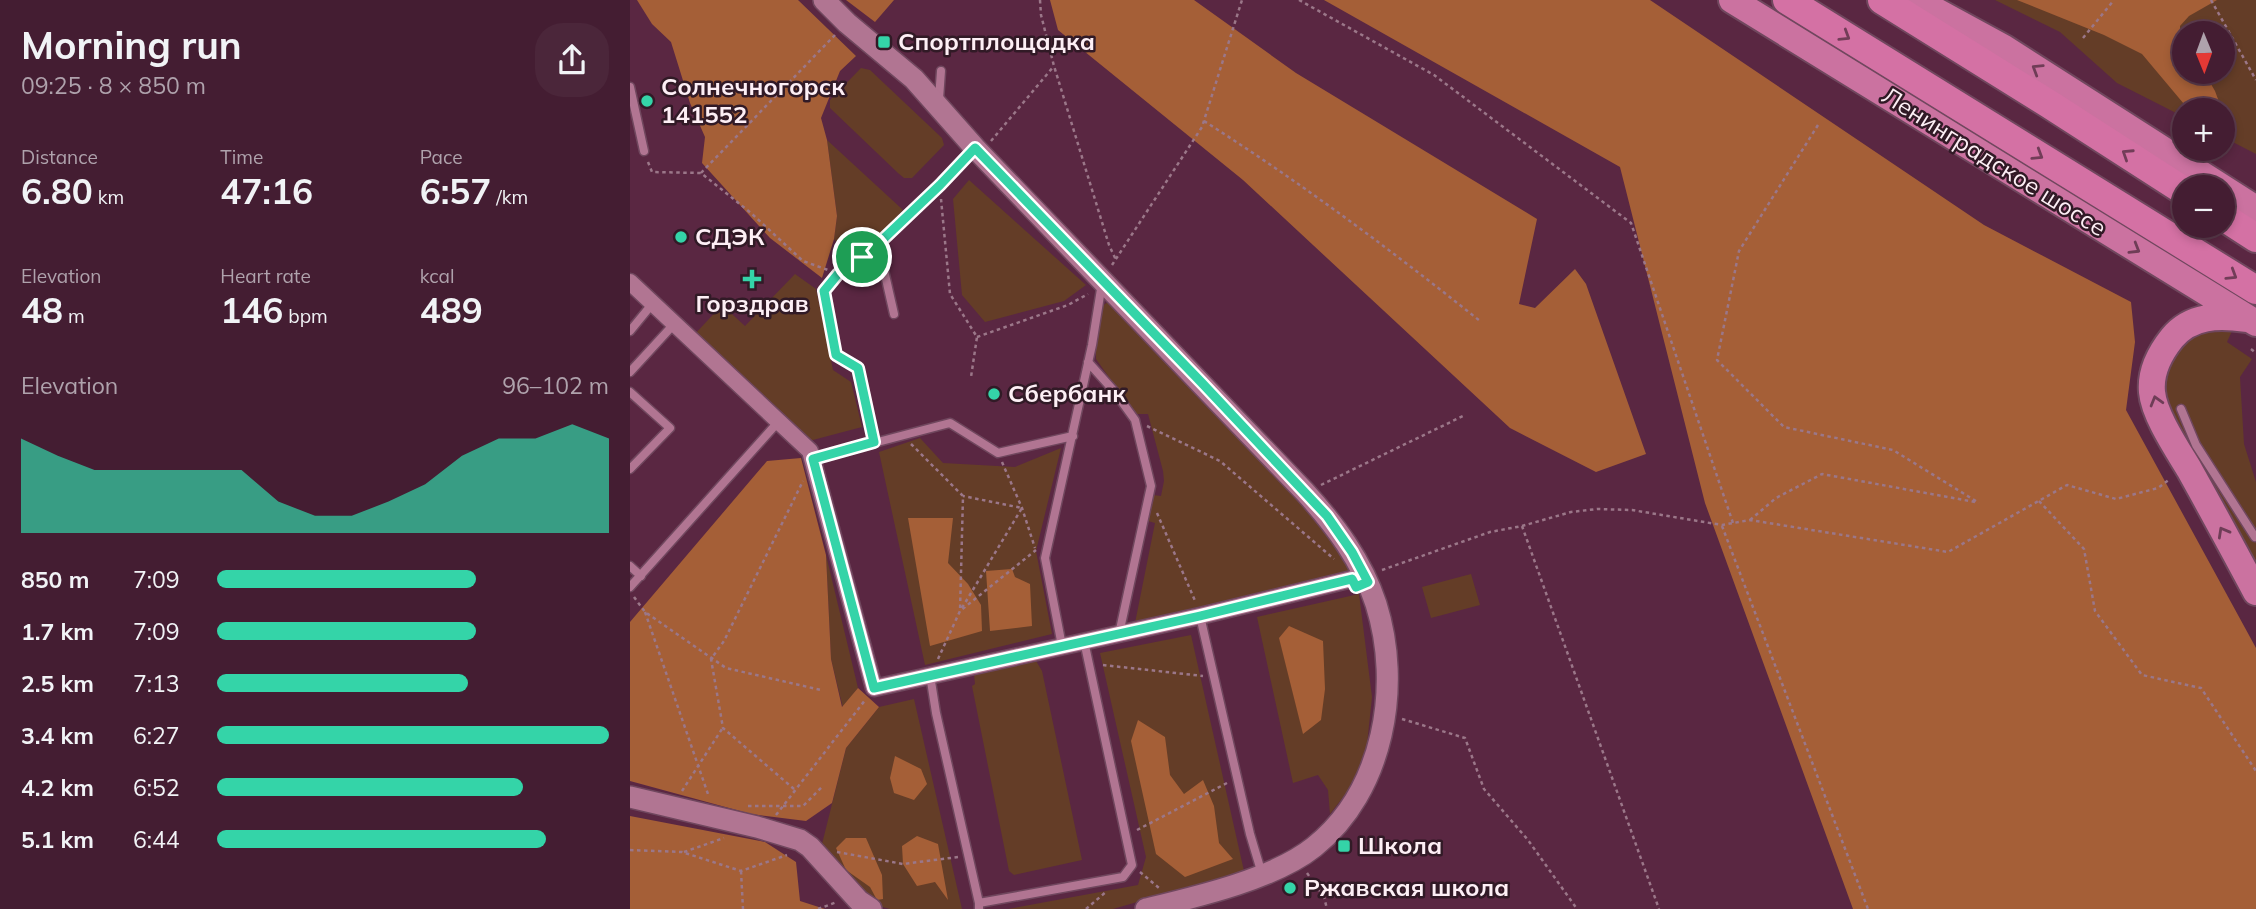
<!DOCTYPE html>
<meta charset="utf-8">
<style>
body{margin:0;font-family:Mulish,sans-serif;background:#4b263a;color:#f1f3f6;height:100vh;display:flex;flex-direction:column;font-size:26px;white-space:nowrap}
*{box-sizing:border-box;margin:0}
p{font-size:23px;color:#afa2ac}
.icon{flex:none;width:38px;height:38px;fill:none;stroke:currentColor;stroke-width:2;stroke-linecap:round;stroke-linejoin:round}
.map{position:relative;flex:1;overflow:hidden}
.panel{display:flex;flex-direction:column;background:#441d32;width:630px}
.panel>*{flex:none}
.needle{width:46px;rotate:179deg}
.controls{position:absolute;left:1542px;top:21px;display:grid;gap:14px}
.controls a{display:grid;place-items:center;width:63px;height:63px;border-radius:50%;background:#441d32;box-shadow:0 4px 10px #0003,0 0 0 2px #5c3b4d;font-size:35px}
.pin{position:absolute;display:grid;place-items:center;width:60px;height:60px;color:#fff;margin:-30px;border:4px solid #fff;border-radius:50%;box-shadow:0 2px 7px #0007}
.round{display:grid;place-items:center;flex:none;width:74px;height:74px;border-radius:28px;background:#4b263a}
.headline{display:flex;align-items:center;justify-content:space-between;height:119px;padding:0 21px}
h1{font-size:38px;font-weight:700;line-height:52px}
.metrics{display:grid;grid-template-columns:repeat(3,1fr);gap:10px;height:119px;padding:7px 21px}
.metrics div{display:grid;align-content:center}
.metrics b{font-size:35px;font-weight:700}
.metrics small{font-size:19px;font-weight:400}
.metrics p{font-size:19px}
.chart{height:196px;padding:14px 21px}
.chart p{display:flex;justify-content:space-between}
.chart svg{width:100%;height:126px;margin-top:7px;fill:#34d4a8;opacity:.7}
ul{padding:0 21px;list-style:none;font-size:23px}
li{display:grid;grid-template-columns:112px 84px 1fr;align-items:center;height:52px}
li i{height:18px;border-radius:9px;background:#34d4a8}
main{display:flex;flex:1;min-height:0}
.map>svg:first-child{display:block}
</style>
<main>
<section class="panel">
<div class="headline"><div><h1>Morning run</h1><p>09:25 · 8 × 850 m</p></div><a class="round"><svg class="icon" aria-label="share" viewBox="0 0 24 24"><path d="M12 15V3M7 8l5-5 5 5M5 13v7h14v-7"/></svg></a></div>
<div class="metrics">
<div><p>Distance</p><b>6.80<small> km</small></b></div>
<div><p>Time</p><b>47:16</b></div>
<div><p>Pace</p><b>6:57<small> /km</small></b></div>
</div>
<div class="metrics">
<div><p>Elevation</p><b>48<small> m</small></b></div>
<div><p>Heart rate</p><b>146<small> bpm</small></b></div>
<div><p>kcal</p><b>489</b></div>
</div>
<div class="chart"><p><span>Elevation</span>96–102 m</p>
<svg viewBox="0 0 160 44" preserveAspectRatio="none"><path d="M0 44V11L10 17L20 22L30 22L40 22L50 22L60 22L70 33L80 38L90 38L100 33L110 27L120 17L130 11L140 11L150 6L160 11V44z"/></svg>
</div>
<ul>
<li><b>850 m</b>7:09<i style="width:66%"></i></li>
<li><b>1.7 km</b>7:09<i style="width:66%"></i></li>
<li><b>2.5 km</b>7:13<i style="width:64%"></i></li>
<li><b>3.4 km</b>6:27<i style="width:100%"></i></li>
<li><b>4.2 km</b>6:52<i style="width:78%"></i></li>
<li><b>5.1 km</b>6:44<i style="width:84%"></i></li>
</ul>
</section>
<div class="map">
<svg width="1626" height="909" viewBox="0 0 1626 909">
<rect width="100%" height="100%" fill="#5a2742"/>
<path fill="#643d27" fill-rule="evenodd" d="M1365 0H1626V154L1593 137 1592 110H1554V117L1487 83 1430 32ZM1554 33H1592V72H1554Z
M231 68 240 70 312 138 314 145 282 178H274L268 173 200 108V100Z
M197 140 273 210 236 251 220 257 204 239 207 216Z
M339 180 456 285 434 301 355 322 332 295 323 199Z
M165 274 186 289 203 370 221 382 232 427 179 441 64 335 92 305 115 326Z
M478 302 691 522 722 569 717 576 505 623 525 523 518 521 523 495 531 496 534 481 533 471 518 414H505L466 359V347L472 306Z
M1591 325 1602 331 1597 342 1622 359 1610 377 1614 444 1626 482V568L1536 409 1533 377 1547 343Z
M290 438 313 463 385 467 431 448 406 551 422 634 295 665 249 452Z
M196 555 228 688 213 708 201 659Z
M841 574 850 605 801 618 792 587Z
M729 594 742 697 736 754 717 792 700 814 698 790 688 775 663 783 627 617Z
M561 635 614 871 483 909H378L508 885 516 857 470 653Z
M405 659 412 671 452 860 384 875 379 871 342 686 345 684 344 674Z
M284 699 332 909C311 909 280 909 260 909 234 905 208 867 191 848L216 748 249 707Z"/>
<path fill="#a55f37" d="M7 0H168L226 56 210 71 191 118 197 140 207 216 204 239 192 278 140 238 72 163 75 137 60 103 41 42 22 24Z
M216 0H264L245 22Z
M420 0H564L666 73 907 219 889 304 905 308 945 269 956 284 1016 454 966 472 880 428 613 180 428 30Z
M694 0H1020L1354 225 1501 302 1505 342 1496 410 1626 648V909H1223L1075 503 990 167Z
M1387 0H1587L1559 16 1550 26V42L1554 48V72H1574L1585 91 1592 110H1559L1512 54 1474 35Z
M171 458 196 555 201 659 212 707 228 688 249 707 216 748 202 803 176 821 121 814 0 781V622L137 461Z
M278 518H323L318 563 338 584 351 605 352 631 300 646Z
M382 569 385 577 400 584 402 626 360 631 356 571Z
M659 626 693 641 695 689 691 720 673 734 649 638Z
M508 720 535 737 540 775 554 794 573 780 584 806 589 843 603 859 555 877 526 854 501 741Z
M265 756 291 769 297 784 284 800 264 793 260 778Z
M0 816 135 842 166 862 170 901 195 909H0Z
M287 836 308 844 318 900 305 882 287 886 273 864 272 846Z
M216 838H236L252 875 253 899 247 900 240 887 216 870 206 848Z"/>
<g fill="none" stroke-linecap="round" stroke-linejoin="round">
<defs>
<path id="service" d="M0 87 14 151
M309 99 311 71
M264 314 248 244 310 185 344 149
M0 331 23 303
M458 362 484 391 505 420 521 486 489 634
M0 372 45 323
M0 392 40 428 0 469
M1551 409 1566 445 1625 537
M244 442 228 368 207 355 194 291 208 274 248 244
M183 459 320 423 368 453 443 436
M0 566 11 576
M0 587 149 421
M570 616 620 834 632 874
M432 646 415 558 462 345 472 283
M300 675 306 713 349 903
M349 909V903L493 877 502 865 454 641"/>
<path id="minor" d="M0 282 180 451 244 688 570 616 722 579 733 573"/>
<path id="tertiary" d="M194 0 217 23 284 79 345 148 675 492C705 525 732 561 746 604 772 686 754 791 684 847 644 879 566 897 516 909
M0 797 127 827 170 840 180 847 229 901 241 909"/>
<path id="primary" d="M1102 0 1626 323
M1286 0 1374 48 1626 209
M1616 319C1589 315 1561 315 1542 338 1530 353 1520 371 1522 392 1524 415 1547 449 1559 469 1582 510 1604 551 1626 592"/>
<path id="trunk" d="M1157 0 1626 290
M1252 0 1419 104 1554 191
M1592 216 1626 238"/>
</defs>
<use href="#service" stroke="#70475e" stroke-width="11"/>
<use href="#minor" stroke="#70475e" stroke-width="19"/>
<use href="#tertiary" stroke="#70475e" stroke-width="24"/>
<use href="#primary" stroke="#70475e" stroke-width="30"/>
<use href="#trunk" stroke="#70475e" stroke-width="32"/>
<path stroke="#9b7789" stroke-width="2.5" stroke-dasharray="3.5 3.5" stroke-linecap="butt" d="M410 0 411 15 424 66 479 245 486 260
M669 0 804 75 1001 223 1103 523
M1581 0 1626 80
M1453 38 1484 0
M574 121C670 182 761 250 850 321
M1188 125 1109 251 1087 360 1154 427 1263 450 1349 503
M361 141 424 66
M18 162 22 172 71 173 121 213 173 261 198 270
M71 173 205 35
M311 199 320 294 347 337 341 377
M482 265 572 127 612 0
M347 337 438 305 458 294
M1621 349 1626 353
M517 426 590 461 704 559
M281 444 333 496 330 611
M372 462 392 508 405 548
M691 485 835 415
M1409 501 1454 549 1465 611 1512 675 1571 688 1626 771
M527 513 566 603
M1120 520 1146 498 1192 474 1345 502
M892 526 1029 909
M1092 526 1238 909
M752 570 860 532 892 526 941 512 967 509 1002 510 1092 525 1120 520 1318 552 1437 485 1486 499 1528 488 1540 479
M4 597 15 612 96 668 191 690
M332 608 392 508 333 496
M15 612 79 797
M308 659 330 611 406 550
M473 665 573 676
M772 719 835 738 854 789 898 840 947 909
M164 789 93 728 81 659 94 641 173 481
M52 791 92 729
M118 806H173L193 786
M146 815 236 699
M507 830 597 783
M0 850 52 852 111 871 157 855
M54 852 94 838
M207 852 273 864 328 857
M111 871 113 909
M510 872 529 888
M677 873 694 897 697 909
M188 909 207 902
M456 909 477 891"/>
<use href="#service" stroke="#b17592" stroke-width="8"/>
<use href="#minor" stroke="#b17592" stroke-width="16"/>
<use href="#tertiary" stroke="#b17592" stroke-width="21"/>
<use href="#primary" stroke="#cb72a0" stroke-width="26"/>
<use href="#trunk" stroke="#d471a4" stroke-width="28"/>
</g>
<defs><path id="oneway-chevron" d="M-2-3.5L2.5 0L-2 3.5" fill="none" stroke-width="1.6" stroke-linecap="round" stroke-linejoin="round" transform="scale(1.75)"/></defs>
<g stroke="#723d58">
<use href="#oneway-chevron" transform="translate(1215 36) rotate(32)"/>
<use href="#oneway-chevron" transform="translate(1497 154) rotate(-147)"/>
<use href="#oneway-chevron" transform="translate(1408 155) rotate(32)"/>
<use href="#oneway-chevron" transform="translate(1602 275) rotate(32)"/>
</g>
<g stroke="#6f3d57">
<use href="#oneway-chevron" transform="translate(1407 69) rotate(-148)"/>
<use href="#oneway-chevron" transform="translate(1505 249) rotate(31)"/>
<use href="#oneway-chevron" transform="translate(1526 401) rotate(-106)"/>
<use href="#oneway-chevron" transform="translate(1593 532) rotate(-119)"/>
</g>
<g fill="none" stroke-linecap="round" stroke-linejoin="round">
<defs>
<path id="route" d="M345 148 572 383 697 516 722 552 738 582 726 587 722 579 570 616 244 688 183 459 244 442 228 368 206 355 194 291 208 274 248 244 310 185Z"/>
</defs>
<use href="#route" stroke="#fff" stroke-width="14"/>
<use href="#route" stroke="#34d4a8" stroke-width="9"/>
</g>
<g fill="#34d4a8" stroke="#311a26" stroke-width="2.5">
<rect x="247" y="35" width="14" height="14" rx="3.5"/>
<circle cx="17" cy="101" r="7"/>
<circle cx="51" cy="237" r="7"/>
<path d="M118.5 268.5h7v7h7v7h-7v7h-7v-7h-7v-7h7z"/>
<circle cx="364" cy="394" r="7"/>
<rect x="707" y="839" width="14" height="14" rx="3.5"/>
<circle cx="660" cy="888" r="7"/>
</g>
<g text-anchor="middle" stroke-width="5" stroke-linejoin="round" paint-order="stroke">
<g font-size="24" font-weight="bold" fill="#fdeff5" stroke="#311a26" text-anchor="start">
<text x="268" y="50">Спортплощадка</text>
<text x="31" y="95">Солнечногорск<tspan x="31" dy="28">141552</tspan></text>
<text x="65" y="245">СДЭК</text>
<text x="122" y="312" text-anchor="middle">Горздрав</text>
<text x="378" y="402">Сбербанк</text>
<text x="728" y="854">Школа</text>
<text x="674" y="896">Ржавская школа</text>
</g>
<g font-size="24" fill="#fdeff5" stroke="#311a26">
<text transform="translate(1364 162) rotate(32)" y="8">Ленинградское шоссе</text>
</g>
</g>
</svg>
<div class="controls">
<a><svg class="needle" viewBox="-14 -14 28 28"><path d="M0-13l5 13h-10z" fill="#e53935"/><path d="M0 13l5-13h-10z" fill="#afa2ac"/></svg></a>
<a>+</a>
<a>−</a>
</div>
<div class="pin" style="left:232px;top:257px;background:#1e9e55"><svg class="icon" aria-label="arrive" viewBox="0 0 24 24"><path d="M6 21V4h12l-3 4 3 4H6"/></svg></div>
</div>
</main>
